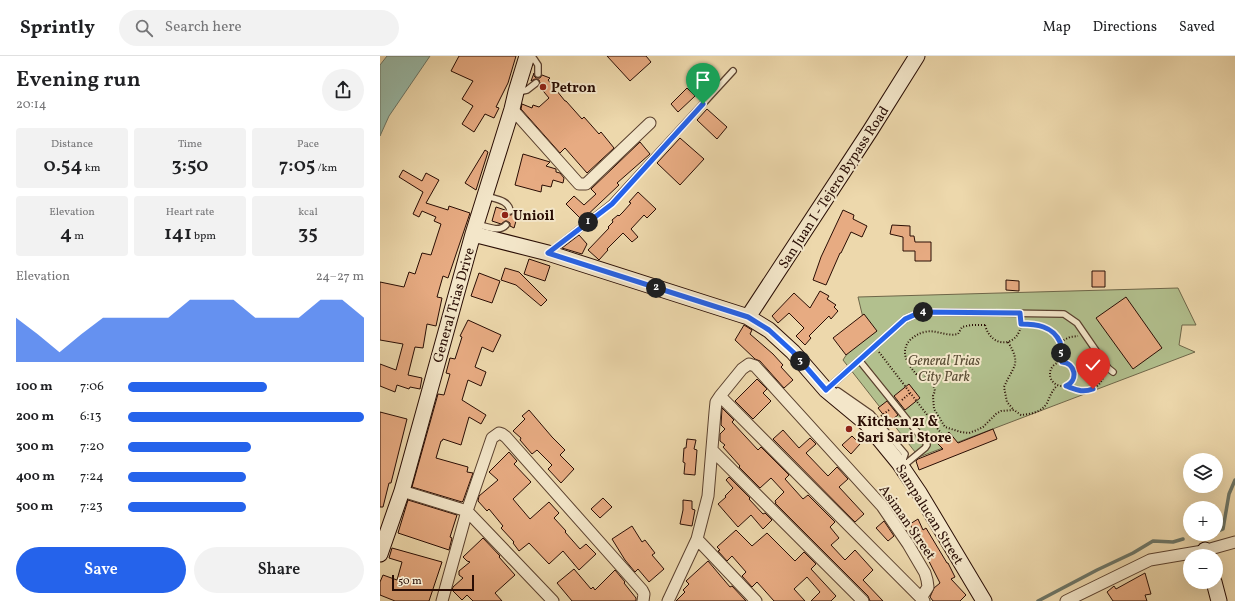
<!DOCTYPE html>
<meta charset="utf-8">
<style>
body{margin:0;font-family:Vollkorn,serif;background:#f2f2f2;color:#202124;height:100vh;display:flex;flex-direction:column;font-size:15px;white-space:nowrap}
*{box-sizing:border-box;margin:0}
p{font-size:13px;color:#757577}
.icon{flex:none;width:22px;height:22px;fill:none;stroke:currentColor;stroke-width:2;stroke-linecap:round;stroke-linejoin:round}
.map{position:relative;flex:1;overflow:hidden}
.sheet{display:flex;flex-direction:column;background:#fff;width:380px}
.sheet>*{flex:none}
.fabs{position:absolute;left:803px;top:397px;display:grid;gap:8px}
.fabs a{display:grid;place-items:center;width:40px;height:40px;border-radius:50%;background:#fff;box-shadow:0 4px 16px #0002;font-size:20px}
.scale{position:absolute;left:12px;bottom:10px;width:82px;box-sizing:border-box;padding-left:4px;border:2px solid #290d04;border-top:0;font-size:11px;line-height:14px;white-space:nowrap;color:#290d04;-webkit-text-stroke:3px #f3e6c9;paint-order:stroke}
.pin{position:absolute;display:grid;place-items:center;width:34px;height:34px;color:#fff;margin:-41px -17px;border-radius:50% 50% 50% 0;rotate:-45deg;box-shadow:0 0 4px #0007}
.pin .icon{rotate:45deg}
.km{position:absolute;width:20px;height:20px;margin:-10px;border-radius:50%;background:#222;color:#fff;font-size:11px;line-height:20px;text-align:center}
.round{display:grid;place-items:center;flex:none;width:42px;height:42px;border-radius:21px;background:#f2f2f2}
.head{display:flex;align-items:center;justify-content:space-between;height:68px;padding:0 16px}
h1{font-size:22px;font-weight:600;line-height:30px}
.metrics{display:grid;grid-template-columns:repeat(3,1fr);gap:6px;height:68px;padding:4px 16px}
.metrics div{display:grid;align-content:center;border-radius:4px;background:#f2f2f2;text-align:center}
.metrics b{font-size:20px;font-weight:600}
.metrics small{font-size:11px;font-weight:400}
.metrics p{font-size:11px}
.chart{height:112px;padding:8px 16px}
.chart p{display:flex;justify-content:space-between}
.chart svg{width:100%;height:72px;margin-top:4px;fill:#2563eb;opacity:.7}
.primary-button{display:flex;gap:8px;margin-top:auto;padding:8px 16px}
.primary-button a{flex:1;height:46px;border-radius:24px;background:#2563eb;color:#fff;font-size:16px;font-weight:600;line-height:46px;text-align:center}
.primary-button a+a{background:#f2f2f2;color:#202124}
ul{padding:0 16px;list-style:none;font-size:13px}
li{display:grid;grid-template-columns:64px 48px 1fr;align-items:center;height:30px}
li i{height:10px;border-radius:5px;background:#2563eb}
header{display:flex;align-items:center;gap:24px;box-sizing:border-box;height:56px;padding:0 20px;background:#fff;border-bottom:1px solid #e0e0e0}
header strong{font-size:19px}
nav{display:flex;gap:22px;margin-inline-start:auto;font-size:14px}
.search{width:280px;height:36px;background:#f2f2f2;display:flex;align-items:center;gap:10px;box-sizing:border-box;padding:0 14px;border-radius:22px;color:#757577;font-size:15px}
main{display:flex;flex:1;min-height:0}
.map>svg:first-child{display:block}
</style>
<header>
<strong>Sprintly</strong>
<div class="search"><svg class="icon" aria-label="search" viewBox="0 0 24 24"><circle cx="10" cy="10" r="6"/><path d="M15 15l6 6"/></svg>Search here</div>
<nav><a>Map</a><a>Directions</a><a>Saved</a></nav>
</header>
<main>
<section class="sheet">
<div class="head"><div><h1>Evening run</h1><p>20:14</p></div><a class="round"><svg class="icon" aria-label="share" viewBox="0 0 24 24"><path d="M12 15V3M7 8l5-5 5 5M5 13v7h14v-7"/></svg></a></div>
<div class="metrics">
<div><p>Distance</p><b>0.54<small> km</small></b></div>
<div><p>Time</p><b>3:50</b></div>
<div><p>Pace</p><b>7:05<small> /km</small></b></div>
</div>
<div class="metrics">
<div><p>Elevation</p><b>4<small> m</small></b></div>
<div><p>Heart rate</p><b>141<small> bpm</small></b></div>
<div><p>kcal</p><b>35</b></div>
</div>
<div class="chart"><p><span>Elevation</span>24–27 m</p>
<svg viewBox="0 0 160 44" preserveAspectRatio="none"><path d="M0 44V17L10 27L20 38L30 27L40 17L50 17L60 17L70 17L80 6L90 6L100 6L110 17L120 17L130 17L140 6L150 6L160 17V44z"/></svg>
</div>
<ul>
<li><b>100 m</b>7:06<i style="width:59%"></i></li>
<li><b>200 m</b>6:13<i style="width:100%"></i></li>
<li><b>300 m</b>7:20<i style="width:52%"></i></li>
<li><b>400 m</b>7:24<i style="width:50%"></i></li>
<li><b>500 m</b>7:23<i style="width:50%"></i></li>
</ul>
<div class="primary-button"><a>Save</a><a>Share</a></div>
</section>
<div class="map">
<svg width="855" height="545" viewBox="0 0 855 545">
<rect width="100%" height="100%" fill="#edd8ac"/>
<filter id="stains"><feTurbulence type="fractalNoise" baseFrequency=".005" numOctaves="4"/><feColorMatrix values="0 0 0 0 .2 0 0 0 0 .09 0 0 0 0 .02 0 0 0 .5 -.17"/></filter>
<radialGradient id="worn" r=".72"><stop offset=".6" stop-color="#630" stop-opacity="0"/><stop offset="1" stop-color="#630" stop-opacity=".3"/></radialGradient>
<path fill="#b2c08e" stroke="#6e6649" d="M798 232 816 269H802L799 289 815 296 539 401 463 304 485 270 478 241Z"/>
<path fill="#99baa8" stroke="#6c7566" d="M7 0H50L9 60 0 80V9Z"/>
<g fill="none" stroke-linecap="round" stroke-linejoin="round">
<path stroke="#6c7566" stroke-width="3.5" d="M836 476 843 473 849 438 855 424
M658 545 717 514 753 497 773 485 793 486 803 483"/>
</g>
<path fill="#e7ab82" stroke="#290d04" d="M79 0H136L128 27 116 51 119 52 114 62 105 58 94 76 82 68 93 50 82 43 93 25 71 15Z
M227 0H266L271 6 250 25Z
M154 17V20L156 22H160L162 19 170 22 168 24 185 45H186L202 63 204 61 219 78 221 76 234 92 207 117 185 92 180 97 141 53 142 48 152 52 153 49 159 51 169 42 159 30 160 27 159 24 155 23 151 25Z
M307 32 315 40 298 56 291 48Z
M327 53 347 71 337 83 317 64Z
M300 82 324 103 300 129 277 107Z
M260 86 270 98 237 127 239 129 202 164 186 148 194 140 204 149 216 138 211 133Z
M105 94 108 96 96 134 85 127Z
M143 98 170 106 166 110 176 113V116L180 117 184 122 183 127 173 124 171 131 162 129 161 136 135 129Z
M23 114 42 125 46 117 59 124 46 147 68 154 69 150 90 157 68 222 63 220 57 241 62 242 56 270 47 268 43 292 35 291 28 319 42 322 40 333 30 331 29 333 17 329 15 336 0 330V308L16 314 23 288 0 284V226L24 231 29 216 35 218 42 197 51 199 61 168 54 165 56 161 42 155 39 161 33 158 43 136 19 121Z
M258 136 276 153 267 162 264 159 251 173 258 181 252 186 243 177 227 193 228 194 219 204 218 203 208 194 229 172 228 171 233 166 232 164 238 159 239 160 243 156 251 147 249 146Z
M116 151 125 154 128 159H131L134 157 138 158 134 172 130 170V167L127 165H125L121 168 112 165Z
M463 154 474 159 473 163 487 170 482 181 471 176 461 197H460L446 229 433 224 441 201Z
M512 169 530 170V180H534L535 186H551V205H535V195H523V181L510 178Z
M199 179 207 188 202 198 182 192Z
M149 203 170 210 165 225 144 218Z
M125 212 139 216 167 244 161 250 136 229 121 224Z
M712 215H725V231H712Z
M99 217 120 225 112 247 91 240Z
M626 224 639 225V235L626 234Z
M440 235 449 240 447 243 456 249 454 251 458 255 451 263 449 260 429 280 431 282 425 289 416 280 424 272 409 257 398 267 392 260 414 237 430 252Z
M746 241 782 292 753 313 716 262Z
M484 258 497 275 466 299 453 282Z
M88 264 121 279 113 296 102 291 95 311 106 316 101 330 88 324 82 344 106 359 101 368 89 361 81 389 63 383 62 385H61L56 402 88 411 87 416 93 417 83 445 82 446 32 431 58 338 64 339 70 318 66 317 70 302 75 303 82 281 80 280Z
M364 269 372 274 370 278 393 298 403 309 401 311 413 324 404 332 380 305 375 303 355 284Z
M377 323 387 333 383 337 391 345 373 363 355 345Z
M529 328 540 342 525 354 514 340Z
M507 345 518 359 509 366 498 352Z
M342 352 354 364 352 366 378 394 381 391 409 419 405 423 423 443 428 439 455 466 450 471 459 482 451 489 465 504 475 494 493 514 483 524 503 545H490L488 540 395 447H396L395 445 404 436 391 422 380 432 359 411 360 410 343 391 345 389 340 385V378L345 373 341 369Z
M149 354 172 381 185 394 180 399 194 413 181 427 168 413 172 409 157 394 152 398 140 384 141 382 133 375 145 363 142 360Z
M0 356 27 363 11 427H9L3 451H0Z
M613 373 617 383 539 414 536 405 538 403 563 393 557 387 569 376 578 387Z
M403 374 419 392 430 382 436 388 426 397 448 420 457 411 468 423 459 431 484 458 475 466 393 383Z
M472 380 480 388 471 398 462 389Z
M307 383 316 384 314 393 317 394 315 419 304 418 305 407 303 406 304 392H306Z
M129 396 137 405 134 408 151 426 133 443 150 463 169 446 179 457 174 462 186 475 185 476 200 493 206 488 216 498 199 514 183 495 169 508 149 487 139 495 133 487 134 486 121 472 123 470 109 453 107 455 98 445 99 440 118 424 109 416Z
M349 421 370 442 369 443 383 458 385 457 392 464 383 473 371 459 358 471 338 448 346 441 345 440 353 432 346 424Z
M223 442 232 451 220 462 211 453Z
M28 444 77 459 70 481 72 482 69 494 18 477Z
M303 444 312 445V453L315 454 312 470 300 468 303 454Z
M538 463 543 474 546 472 567 507H568L575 521 571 523 586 539 580 545H553L550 541 554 532 560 527 530 468Z
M504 465 514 480 508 485 496 472Z
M252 470 262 486 265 484 275 497 272 499 284 513 269 526 258 513 255 516 245 504 232 483Z
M356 474 372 490 387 477 415 505 424 496 436 508 431 513 456 540 451 545H431L440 536 427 521 414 533 425 545H394L377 526 372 531 362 520 366 516 352 500 347 505 338 495 340 494 337 491Z
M103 482 120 500 119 501 135 519 115 537 122 545H93L87 539 82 544 72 534 73 531 83 522 79 519V515L90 506 87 505 83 501Z
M12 492 62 506 49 545H15L0 539V526L3 519 17 524 22 506 9 502Z
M328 505 350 531 352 530 366 545H296L305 536 303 534 309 528 306 525Z
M194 513 211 533 213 531 215 534 235 514 245 526 244 527 256 542V545H192L177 527Z
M765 517 771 538 765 539 767 545H733L727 536 734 530 736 533Z"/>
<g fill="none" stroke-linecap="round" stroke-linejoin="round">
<defs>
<path id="lane" d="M152 0 158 9V18
M138 36 147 34 156 27
M106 140C115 143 129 144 130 155
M96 168C106 170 119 177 126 169
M170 196 231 148 353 15
M479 304 546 387 547 389 545 392 522 411
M446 334 525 263 541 256 684 258 697 267 728 312 733 316
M458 335 491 358 525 398 522 407"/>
<path id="street" d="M132 53 199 128H206L270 67
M340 340 544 545
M332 394 483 545
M22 435 87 455 173 545
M317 483 376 545
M62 545 87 455 112 382 119 377 122 378 126 381 262 534 264 538 263 545
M288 545 317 483 328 440 335 356 336 346 340 340 362 313 369 308 375 310 502 450 528 488 545 517 547 524 548 531 541 542
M686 545 770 504 823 495 855 486"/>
<path id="secondary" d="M93 178 168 197 362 259 368 261 389 274 413 296 446 334 487 368 519 407 540 438 604 545
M368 261 490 75 537 0
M825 494 827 500
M0 498 22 435 93 178 132 53 136 36 147 0
M834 526 839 545"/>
</defs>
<use href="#lane" stroke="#5a402e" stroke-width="8"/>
<use href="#street" stroke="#5a402e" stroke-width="13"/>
<use href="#secondary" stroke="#290d04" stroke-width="17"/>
<path stroke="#290d04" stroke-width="2" stroke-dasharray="1 2" stroke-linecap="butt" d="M641 268C660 268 669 270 680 286
M605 269H591L582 271 578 278C566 281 556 273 545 276 539 277 535 280 531 283 519 295 527 307 536 318 549 318 552 324 555 335L553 340 554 353 565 371 581 376 589 377 597 374 603 371 616 358 621 355 634 354 641 359C651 358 662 356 667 347 670 341 672 334 677 330
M605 269C612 295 641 290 641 266
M628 286C642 309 633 310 624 331L627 346 633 353
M499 296 564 381
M670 318a12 12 0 1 1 24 0a12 12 0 1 1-24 0Z
M682 306 680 286 690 281 698 280
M686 330C703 337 715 339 724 320
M522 344 530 337
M501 360 509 354"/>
<use href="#lane" stroke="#f3e6c9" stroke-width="5.5"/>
<use href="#street" stroke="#f3e6c9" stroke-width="11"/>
<use href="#secondary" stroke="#f3e6c9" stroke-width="15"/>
</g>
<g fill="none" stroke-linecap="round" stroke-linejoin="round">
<defs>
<path id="route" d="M323 48 232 148 168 197 368 261 389 274 413 296 446 334 525 263 541 256 640 257 641 268C656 268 673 270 680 286 682 292 681 300 682 306 695 307 699 324 686 330 697 334 702 337 713 333"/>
</defs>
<use href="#route" stroke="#fff" stroke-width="8"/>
<use href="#route" stroke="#2563eb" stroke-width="5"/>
</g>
<g fill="#8f2418" stroke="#f3e6c9" stroke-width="1.5">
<circle cx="163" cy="31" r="4"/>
<circle cx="125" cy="159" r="4"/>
<circle cx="469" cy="373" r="4"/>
</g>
<g text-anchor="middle" stroke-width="4" stroke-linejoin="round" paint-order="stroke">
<g font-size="14" font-weight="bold" fill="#290d04" stroke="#f3e6c9" text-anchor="start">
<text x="171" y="36">Petron</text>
<text x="133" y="164">Unioil</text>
<text x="477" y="370">Kitchen 21 &amp;<tspan x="477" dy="16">Sari Sari Store</tspan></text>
</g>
<g font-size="14" fill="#290d04" stroke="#f3e6c9">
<text transform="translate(453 131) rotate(-57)" y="5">San Juan I - Tejero Bypass Road</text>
<text transform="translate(73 249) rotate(-74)" y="5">General Trias Drive</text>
<text transform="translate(550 458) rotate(58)" y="5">Sampalucan Street</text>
<text transform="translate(528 466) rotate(55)" y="5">Asiman Street</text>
</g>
<g font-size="14" font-style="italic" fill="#594c34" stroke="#f3e6c9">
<text x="564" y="309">General Trias<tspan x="564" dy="16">City Park</tspan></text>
</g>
</g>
<rect width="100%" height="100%" filter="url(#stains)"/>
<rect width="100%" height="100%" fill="url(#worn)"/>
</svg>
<div class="fabs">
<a><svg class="icon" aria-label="layers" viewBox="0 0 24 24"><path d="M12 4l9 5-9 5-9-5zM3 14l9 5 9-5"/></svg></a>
<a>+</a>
<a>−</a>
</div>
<div class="scale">50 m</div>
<div class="pin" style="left:323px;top:48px;background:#1e9e55"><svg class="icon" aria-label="arrive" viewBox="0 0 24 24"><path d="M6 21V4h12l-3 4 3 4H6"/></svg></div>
<div class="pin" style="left:713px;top:333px;background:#d93025"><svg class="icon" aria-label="check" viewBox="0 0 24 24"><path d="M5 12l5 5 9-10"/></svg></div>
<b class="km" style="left:208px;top:166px">1</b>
<b class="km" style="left:276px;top:232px">2</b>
<b class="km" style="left:420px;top:305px">3</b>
<b class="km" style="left:543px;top:256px">4</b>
<b class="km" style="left:681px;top:297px">5</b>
</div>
</main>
